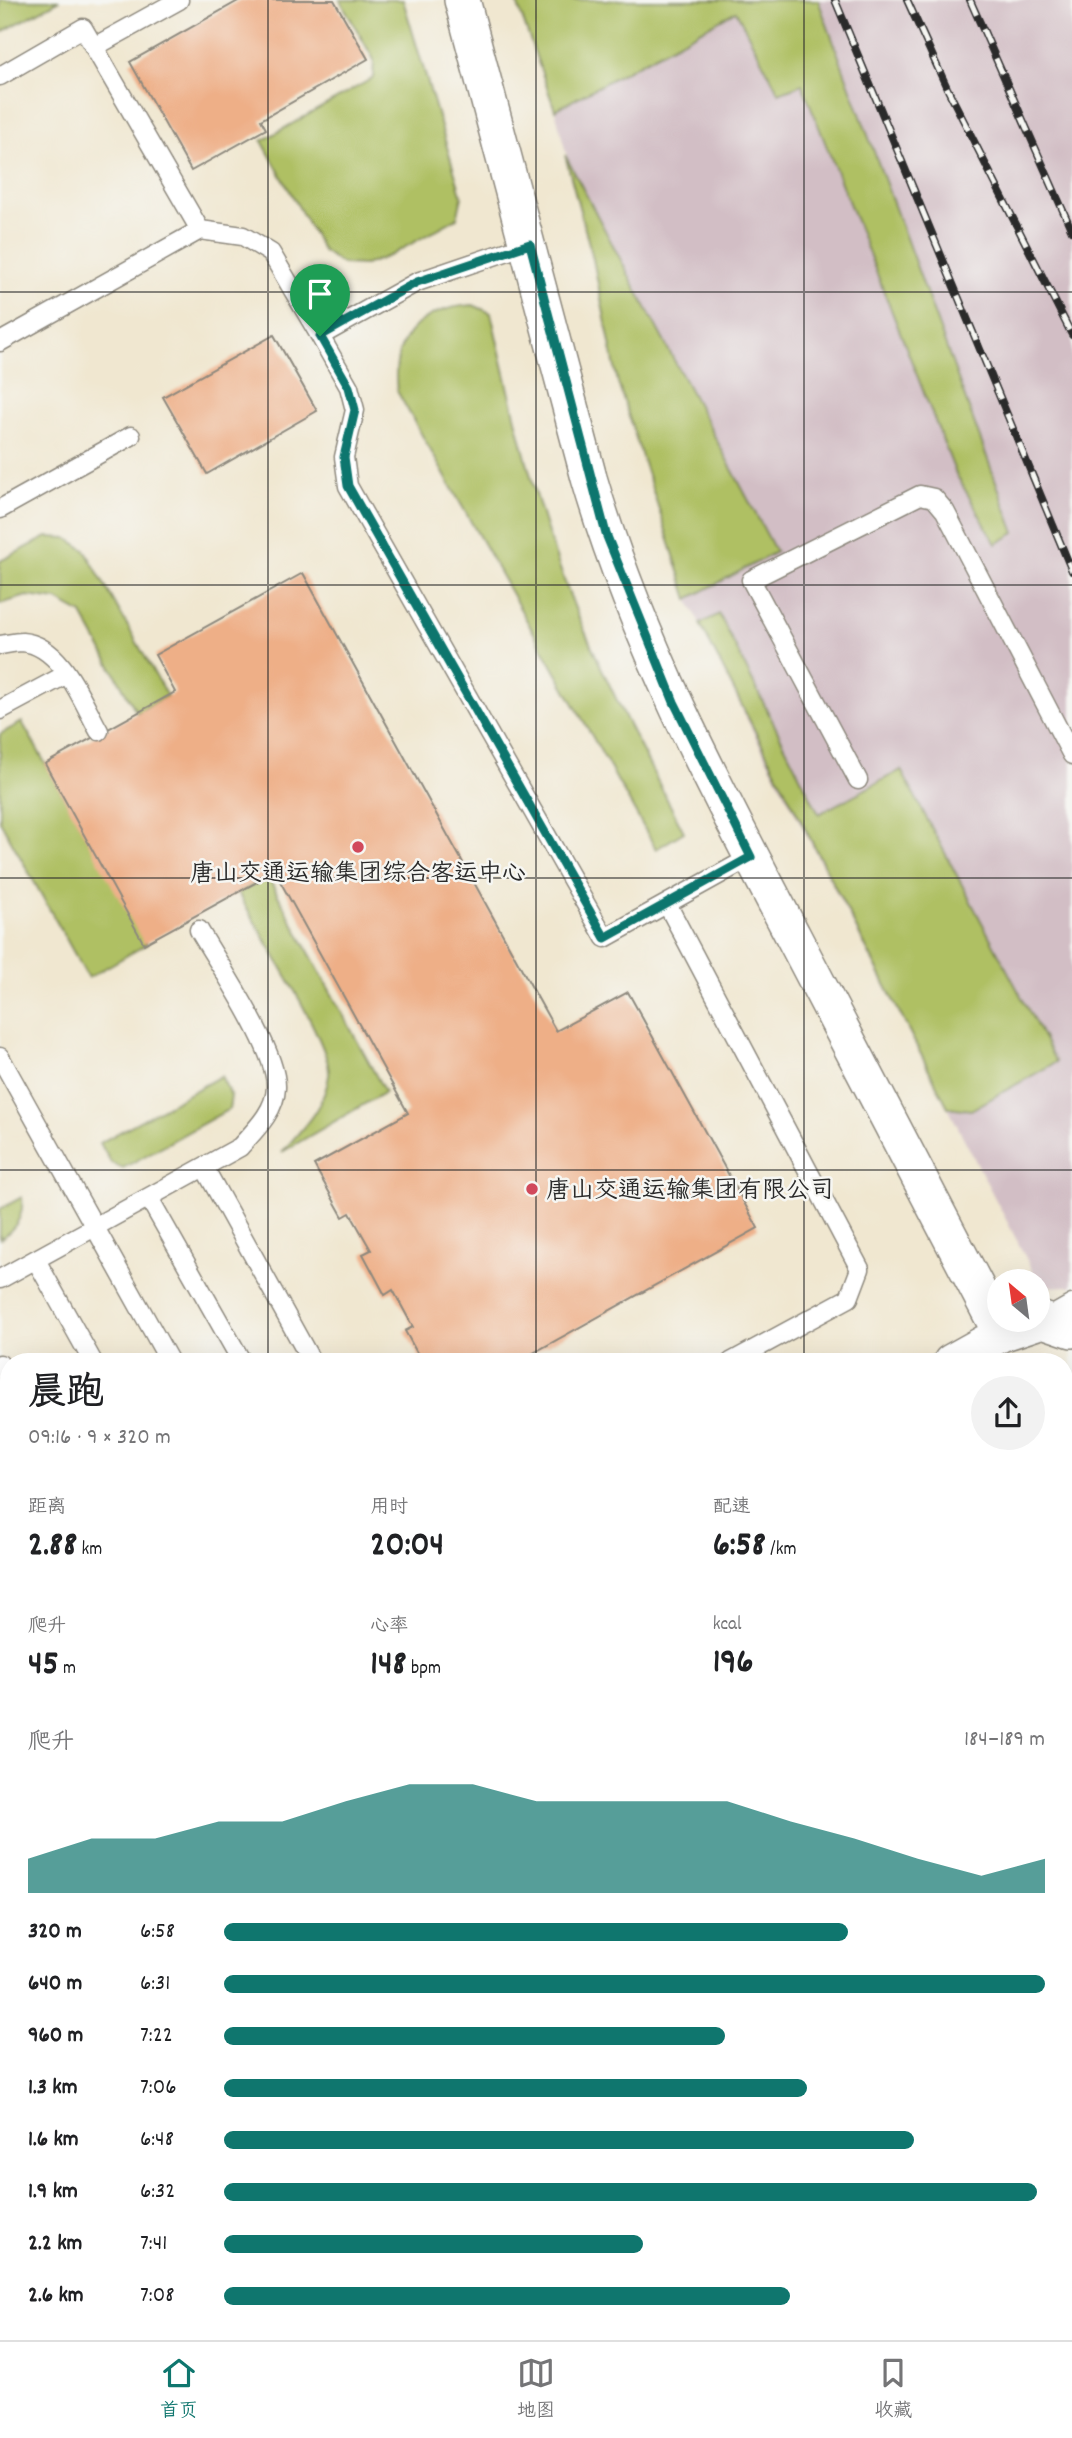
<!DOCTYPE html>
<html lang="zh">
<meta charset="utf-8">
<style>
body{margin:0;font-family:Dekko,"LXGW WenKai TC",sans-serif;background:#f2f2f2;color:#202124;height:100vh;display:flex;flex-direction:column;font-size:26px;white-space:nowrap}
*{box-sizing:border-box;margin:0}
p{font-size:23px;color:#757577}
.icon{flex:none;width:38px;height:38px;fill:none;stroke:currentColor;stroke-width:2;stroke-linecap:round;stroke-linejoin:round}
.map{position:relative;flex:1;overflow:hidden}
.side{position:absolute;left:0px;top:1353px;width:1073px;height:989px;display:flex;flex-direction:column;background:#fff;border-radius:28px 28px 0 0;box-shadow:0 7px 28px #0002}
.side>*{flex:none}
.needle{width:46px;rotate:331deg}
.controls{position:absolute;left:987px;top:1269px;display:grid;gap:14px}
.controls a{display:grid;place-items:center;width:63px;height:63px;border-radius:50%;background:#fff;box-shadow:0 7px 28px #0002;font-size:35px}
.pin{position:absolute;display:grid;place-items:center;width:60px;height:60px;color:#fff;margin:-72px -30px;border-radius:50% 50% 50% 0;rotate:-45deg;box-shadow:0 0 7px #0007}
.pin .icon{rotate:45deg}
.round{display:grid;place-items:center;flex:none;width:74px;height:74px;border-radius:37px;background:#f2f2f2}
.headline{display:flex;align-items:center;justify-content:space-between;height:119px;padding:0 28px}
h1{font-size:38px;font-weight:700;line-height:52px}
.stats{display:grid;grid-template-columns:repeat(3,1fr);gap:10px;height:119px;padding:7px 28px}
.stats div{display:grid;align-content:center}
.stats b{font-size:35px;font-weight:700}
.stats small{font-size:19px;font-weight:400}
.stats p{font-size:19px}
.chart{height:196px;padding:14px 28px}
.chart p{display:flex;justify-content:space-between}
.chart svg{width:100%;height:126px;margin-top:7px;fill:#0f766e;opacity:.7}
ul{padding:0 28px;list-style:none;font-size:23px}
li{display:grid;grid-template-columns:112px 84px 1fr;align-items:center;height:52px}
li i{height:18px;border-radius:9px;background:#0f766e}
.menu{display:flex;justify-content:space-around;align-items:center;height:98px;border-top:2px solid #e0e0e0;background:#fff;font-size:19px;color:#757577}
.menu a{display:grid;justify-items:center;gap:4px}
.menu .on{color:#0f766e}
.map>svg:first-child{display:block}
</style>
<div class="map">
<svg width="1072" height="2340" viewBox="0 0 1072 2340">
<rect width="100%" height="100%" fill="#f6f6f2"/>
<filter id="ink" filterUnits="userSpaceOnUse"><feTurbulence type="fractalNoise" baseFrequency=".0143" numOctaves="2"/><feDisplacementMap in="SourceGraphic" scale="14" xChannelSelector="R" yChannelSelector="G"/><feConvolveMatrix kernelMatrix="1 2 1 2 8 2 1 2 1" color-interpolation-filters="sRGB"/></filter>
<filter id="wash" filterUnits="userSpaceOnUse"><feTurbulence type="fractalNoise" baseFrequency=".00686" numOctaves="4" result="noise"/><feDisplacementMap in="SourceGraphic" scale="28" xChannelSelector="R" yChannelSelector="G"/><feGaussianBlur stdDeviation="1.57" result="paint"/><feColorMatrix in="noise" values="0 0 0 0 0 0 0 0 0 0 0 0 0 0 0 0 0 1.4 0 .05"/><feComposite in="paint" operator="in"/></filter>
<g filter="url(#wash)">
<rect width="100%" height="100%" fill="#f0e7d0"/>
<path fill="#d2bec5" d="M818 0H1072V1286L1041 1287 758 742 688 599 618 383 593 259 555 110 735 10 779 93 802 83 956 474 996 544 1014 532Z"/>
<path fill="#afc063" stroke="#6d7647" stroke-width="2" d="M0 0H60L0 33Z
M340 0H403L462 197 457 218 391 255 365 265 342 264 323 251 262 141 373 78 374 60Z
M516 0H818L1015 533 996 544 956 474 802 84 779 93 736 11 555 110Z
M565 155 776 552 688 599 618 383 593 259Z
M473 305 491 313C514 414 537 515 576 611 608 686 646 759 684 832L656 849 397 391C390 337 421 308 473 305Z
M47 537 67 538 85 550 167 696 137 713 82 614 57 600 27 596 0 604V561Z
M719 614 819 814 901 770 1056 1062 971 1110 948 1107 700 624Z
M22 722 147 944 88 978 0 821V734Z
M268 877 385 1092 282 1152C302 1129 325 1107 329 1075 333 1046 256 926 238 893Z
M221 1076 231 1096 229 1109 123 1168 111 1163 100 1143Z
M22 1197C24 1217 16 1228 0 1239V1209Z
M1064 1400 1072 1416V1478L1064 1474Z"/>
<g id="blocks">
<path fill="#eeaf87" d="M240 0H334L368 59 261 120 266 129 191 171 130 62Z
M274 335 317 411 207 474 163 397Z
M303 573 556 1031 628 992 758 1228 517 1362H422L405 1331 413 1327 393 1290 385 1295 363 1254 371 1250 350 1213 343 1217 314 1165 408 1113 275 872 144 944 45 764 175 692 155 655Z
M1064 1711 1072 1726V1949L1064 1953Z
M0 1749 9 1764V1800L0 1805Z
M1072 2039V2058L1064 2043Z
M607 2333H694L698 2340H593Z"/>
</g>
</g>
<g filter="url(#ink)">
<use href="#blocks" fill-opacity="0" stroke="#8e897e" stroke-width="2"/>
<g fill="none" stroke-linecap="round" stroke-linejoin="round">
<defs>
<path id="lane" d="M94 47 179 0
M0 76 83 28 200 230 0 342
M200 230 243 236 271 253 320 336 349 387 355 410 344 457 348 486 605 938 751 857
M320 336 417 282 529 244
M0 509 131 436
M0 645C7 644 15 642 22 642 62 645 82 701 99 731
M0 710 67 674
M858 780 751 580 920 495 934 498 945 511 1072 755
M667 904 860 1269 849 1298 731 1362
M0 1057 170 1362
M204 1167 312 1362
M149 1198 242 1362
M36 1260 93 1362
M0 1279 240 1147C254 1131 275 1112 276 1088 278 1051 219 965 199 930
M1044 1320 1072 1304
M0 1364 9 1380
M0 1392 9 1408
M0 1525 9 1520
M0 1658 9 1654"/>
<path id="street" d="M462 0 589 478C636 639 715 788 793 936 862 1069 932 1201 1001 1334
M951 1362 1001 1334 1043 1320 1072 1330
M1064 1578 1072 1584
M0 2067 9 2062
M0 2272 9 2288
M34 2333 38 2340"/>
<path id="primary" d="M1064 1509 1072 1511
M0 1969 9 1964"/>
</defs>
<use href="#lane" stroke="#8e897e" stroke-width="21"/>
<use href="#street" stroke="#8e897e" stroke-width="38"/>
<use href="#primary" stroke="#8e897e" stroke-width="42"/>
<path stroke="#8e897e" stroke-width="4.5" stroke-dasharray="2 5" stroke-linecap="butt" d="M1064 2007 1072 2003
M1064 2154 1072 2150
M1064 2314 1072 2310
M714 2333 718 2340
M437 2340 451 2333
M750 2340 764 2333
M1016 2340 1029 2333"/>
<use href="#lane" stroke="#fff" stroke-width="18"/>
<use href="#street" stroke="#fff" stroke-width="35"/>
<use href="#primary" stroke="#fff" stroke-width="38"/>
<defs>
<path id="rail" d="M835 0 1072 571
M907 0 947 88 1072 335
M970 0 1072 231"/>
</defs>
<use href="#rail" stroke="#2b2b2b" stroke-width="8"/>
<use href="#rail" stroke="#f6f6f2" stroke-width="5" stroke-dasharray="16" stroke-linecap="butt"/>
</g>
</g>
<g fill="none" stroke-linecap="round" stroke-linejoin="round" filter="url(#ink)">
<defs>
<path id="route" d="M530 244 606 534 674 702 751 857 605 938 348 486 344 457 355 410 349 387 320 336 417 282Z"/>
</defs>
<use href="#route" stroke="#fff" stroke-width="14"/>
<use href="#route" stroke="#0f766e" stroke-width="9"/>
</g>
<path fill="none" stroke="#2b2b2b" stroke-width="2" stroke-opacity="0.55" d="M268 0V1362M536 0V1362M804 0V1362M0 292H1072M0 585H1072M0 878H1072M0 1170H1072M0 1462H9M1064 1462H1072M0 1755H9M1064 1755H1072M0 2048H9M1064 2048H1072M268 2333V2340M536 2333V2340M804 2333V2340"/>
<g fill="#d1495b" stroke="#f6f6f2" stroke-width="2.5">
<circle cx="358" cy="847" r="7"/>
<circle cx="532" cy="1189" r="7"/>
</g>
<g text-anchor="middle" stroke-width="5" stroke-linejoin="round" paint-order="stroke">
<g font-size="24" fill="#2b2b2b" stroke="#f6f6f2">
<text x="358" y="880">唐山交通运输集团综合客运中心</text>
<text x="546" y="1197" text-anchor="start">唐山交通运输集团有限公司</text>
</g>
</g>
</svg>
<div class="controls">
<a><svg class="needle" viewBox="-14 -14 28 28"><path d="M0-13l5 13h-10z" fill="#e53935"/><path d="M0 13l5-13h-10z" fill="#757577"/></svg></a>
</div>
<div class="pin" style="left:320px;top:336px;background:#1e9e55"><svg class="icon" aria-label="arrive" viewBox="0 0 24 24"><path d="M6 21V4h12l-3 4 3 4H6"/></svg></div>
<section class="side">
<div class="headline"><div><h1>晨跑</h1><p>09:16 · 9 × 320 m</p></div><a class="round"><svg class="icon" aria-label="share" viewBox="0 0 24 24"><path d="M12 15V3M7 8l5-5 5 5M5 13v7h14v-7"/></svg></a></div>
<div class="stats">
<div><p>距离</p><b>2.88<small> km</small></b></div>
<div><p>用时</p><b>20:04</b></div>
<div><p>配速</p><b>6:58<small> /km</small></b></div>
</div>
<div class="stats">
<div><p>爬升</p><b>45<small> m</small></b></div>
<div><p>心率</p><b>148<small> bpm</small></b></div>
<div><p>kcal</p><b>196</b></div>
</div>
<div class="chart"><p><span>爬升</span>184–189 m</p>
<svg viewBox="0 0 160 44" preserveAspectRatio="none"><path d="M0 44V32L10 25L20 25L30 19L40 19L50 12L60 6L70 6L80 12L90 12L100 12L110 12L120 19L130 25L140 32L150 38L160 32V44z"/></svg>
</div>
<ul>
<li><b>320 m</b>6:58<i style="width:76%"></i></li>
<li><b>640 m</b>6:31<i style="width:100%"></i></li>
<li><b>960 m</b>7:22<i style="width:61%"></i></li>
<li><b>1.3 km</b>7:06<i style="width:71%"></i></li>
<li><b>1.6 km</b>6:48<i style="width:84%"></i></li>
<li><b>1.9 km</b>6:32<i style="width:99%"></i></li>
<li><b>2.2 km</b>7:41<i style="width:51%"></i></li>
<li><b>2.6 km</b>7:08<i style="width:69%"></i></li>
</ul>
</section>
</div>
<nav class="menu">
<a class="on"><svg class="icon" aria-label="home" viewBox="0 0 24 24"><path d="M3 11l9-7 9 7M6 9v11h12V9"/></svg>首页</a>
<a><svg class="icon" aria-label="map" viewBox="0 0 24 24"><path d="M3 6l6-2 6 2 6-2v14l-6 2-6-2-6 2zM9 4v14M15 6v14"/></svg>地图</a>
<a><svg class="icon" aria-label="saved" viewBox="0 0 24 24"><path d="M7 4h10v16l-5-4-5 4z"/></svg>收藏</a>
</nav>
